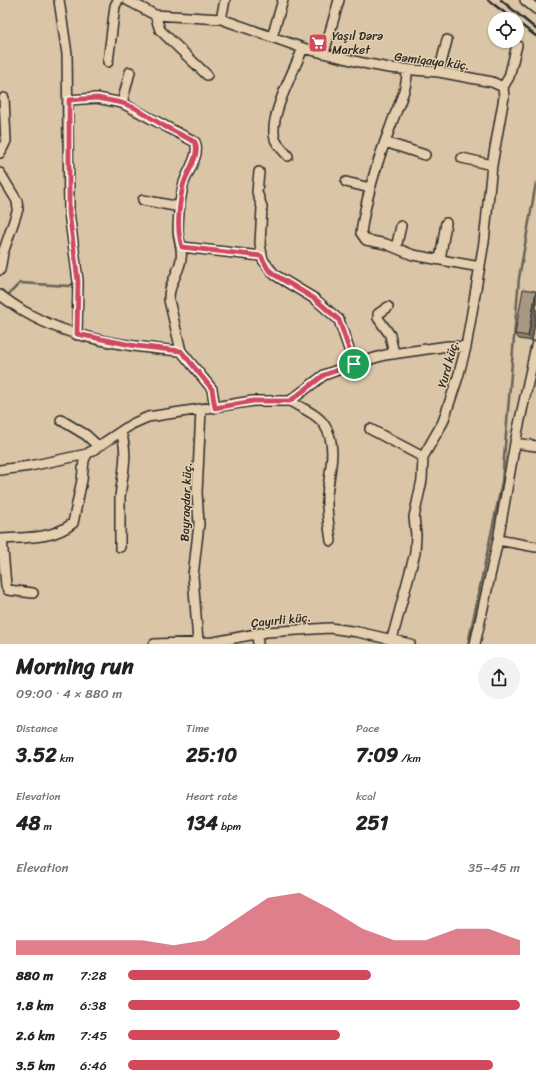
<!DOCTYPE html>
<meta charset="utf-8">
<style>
body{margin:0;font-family:Sriracha,sans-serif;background:#f2f2f2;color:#222;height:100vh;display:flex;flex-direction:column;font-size:15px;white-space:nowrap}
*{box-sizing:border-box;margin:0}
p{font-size:13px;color:#767676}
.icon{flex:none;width:22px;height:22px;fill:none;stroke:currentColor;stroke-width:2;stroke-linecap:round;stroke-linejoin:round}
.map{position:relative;height:644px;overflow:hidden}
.side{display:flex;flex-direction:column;background:#fff;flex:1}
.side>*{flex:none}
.fabs{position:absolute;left:488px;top:12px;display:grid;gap:8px}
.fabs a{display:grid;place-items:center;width:36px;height:36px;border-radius:50%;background:#fff;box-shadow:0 1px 3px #0004;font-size:20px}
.pin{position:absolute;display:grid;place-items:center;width:34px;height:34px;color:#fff;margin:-17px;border:2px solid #fff;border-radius:50%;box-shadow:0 1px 4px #0007}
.round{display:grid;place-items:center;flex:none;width:42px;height:42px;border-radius:21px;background:#f2f2f2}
.overview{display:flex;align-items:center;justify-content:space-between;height:68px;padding:0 16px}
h1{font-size:22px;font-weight:800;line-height:30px}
.figures{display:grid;grid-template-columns:repeat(3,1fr);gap:6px;height:68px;padding:4px 16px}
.figures div{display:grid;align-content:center}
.figures b{font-size:20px;font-weight:800}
.figures small{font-size:11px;font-weight:400}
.figures p{font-size:11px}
.chart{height:112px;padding:8px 16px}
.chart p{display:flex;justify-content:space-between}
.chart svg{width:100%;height:72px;margin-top:4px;fill:#d1495b;opacity:.7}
ul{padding:0 16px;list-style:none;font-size:13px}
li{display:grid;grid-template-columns:64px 48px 1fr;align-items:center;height:30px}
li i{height:10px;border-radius:5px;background:#d1495b}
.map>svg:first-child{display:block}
</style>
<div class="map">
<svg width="536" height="644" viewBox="0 0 536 644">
<rect width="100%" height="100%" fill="#dac5a6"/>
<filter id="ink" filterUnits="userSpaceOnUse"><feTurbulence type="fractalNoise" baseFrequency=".025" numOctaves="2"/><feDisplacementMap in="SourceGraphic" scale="8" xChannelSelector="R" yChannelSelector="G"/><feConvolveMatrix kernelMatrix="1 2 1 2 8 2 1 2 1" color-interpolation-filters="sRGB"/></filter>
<g filter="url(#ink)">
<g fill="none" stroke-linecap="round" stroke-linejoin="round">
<path stroke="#696257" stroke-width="2.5" d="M0 290 8 295 20 283 69 286 74 283
M468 644 502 482 519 278 536 183"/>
<defs>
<path id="minor" d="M59 0 67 54 69 212 78 281 77 335
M127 0 155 15 221 19 303 48 363 63 389 68 439 72 492 82 503 87
M525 0 536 9
M155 15 160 30 207 75
M221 19 225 0
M272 37 283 0
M324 53 339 0
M108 62 115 6 118 0
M407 69C408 90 396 109 390 128 377 162 366 196 361 233L366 240 386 244 413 255 480 267
M439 72 447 40
M503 87 509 77 517 45
M69 100 97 98 122 103 195 142C201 155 186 173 183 186 180 200 178 217 178 232 179 242 183 249 181 259 179 274 168 284 169 300L181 351 212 389 215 408
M122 103 130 72
M385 142 425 155
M0 153 6 141 4 98
M288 156C284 151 277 145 275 139 268 117 295 69 303 48
M462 158 492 165
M259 172 257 192 262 207 260 244 263 260 275 275 315 299 339 320 354 364
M0 173 17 201 18 209 3 253 0 270
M346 182 370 188
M143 200 180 207
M182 247 261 256
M396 248 401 226
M440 260 446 223
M0 295C8 301 17 307 25 312 71 339 129 347 181 351
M388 307 378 314V318L390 335 394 354
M290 401C301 408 318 414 325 426 338 446 329 473 327 495 326 510 329 526 331 541
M61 420 86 435 98 446
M370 429 423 457
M515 443 536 446
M0 470 30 466 87 454
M0 539C25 537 52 540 73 523L82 480 84 460 87 454 132 424 148 417 253 401H290L324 375 354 364 385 355 448 346 466 347
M2 539 6 586 8 590 33 593
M498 540 536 547
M120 547C120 531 120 514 120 497 122 476 129 454 121 433
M257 634 258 644
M392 639 415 553 416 535 414 517 422 480 423 457 443 422 458 377 466 347 484 242 492 165 504 97 503 87
M198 642 193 576 199 524 197 493 201 410
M154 644 214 642 266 632 330 628 358 632 410 644
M475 644 498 540 515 443 536 346"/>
</defs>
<use href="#minor" stroke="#2b2b2b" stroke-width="12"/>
<use href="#minor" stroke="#e5cfae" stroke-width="9"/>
<path stroke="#2b2b2b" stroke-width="2.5" d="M488 0 513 19
M501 0 536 29
M517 22 536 36"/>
</g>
<path fill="#8f8370" stroke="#2b2b2b" d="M536 291V316L532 341 519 339 515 334Z"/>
<path fill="#746a5b" stroke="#2b2b2b" d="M536 291V316L532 341 528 336Z"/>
<path fill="#a69882" stroke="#2b2b2b" d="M523 289 536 291 528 336 515 334Z"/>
</g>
<g fill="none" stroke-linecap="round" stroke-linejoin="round" filter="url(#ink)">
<defs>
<path id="route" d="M97 98 122 103 135 108 164 126 195 142C201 155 186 173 183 186 179 205 176 229 182 247L261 256 268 269 275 275 315 299 339 320 354 364 324 375 290 401H253L215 408 212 389 181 351 136 346 77 334 78 281 69 212V100Z"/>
</defs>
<use href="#route" stroke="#fff" stroke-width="8"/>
<use href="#route" stroke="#d1495b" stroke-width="5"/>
</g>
<defs>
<symbol id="supermarket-square" viewBox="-11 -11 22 22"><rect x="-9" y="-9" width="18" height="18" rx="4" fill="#d1495b" stroke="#e5cfae"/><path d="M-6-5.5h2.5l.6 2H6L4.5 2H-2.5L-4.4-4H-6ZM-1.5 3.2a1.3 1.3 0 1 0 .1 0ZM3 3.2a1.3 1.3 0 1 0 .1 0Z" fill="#fff"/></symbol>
</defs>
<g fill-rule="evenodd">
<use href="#supermarket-square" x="307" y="32" width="22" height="22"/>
</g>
<g text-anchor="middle" stroke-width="3" stroke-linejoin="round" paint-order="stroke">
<g font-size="12" fill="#2b2b2b" stroke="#e5cfae" text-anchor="start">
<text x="332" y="40">Yaşıl Dərə<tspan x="332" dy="14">Market</tspan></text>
</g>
<g font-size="12" fill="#2b2b2b" stroke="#e5cfae">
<text transform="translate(432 61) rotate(7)" y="4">Gəmiqaya küç.</text>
<text transform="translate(448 364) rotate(-75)" y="4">Yurd küç.</text>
<text transform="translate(186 502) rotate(-88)" y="4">Bayraqdar küç.</text>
<text transform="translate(281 620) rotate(-6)" y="4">Çayırli küç.</text>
</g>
</g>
</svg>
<div class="fabs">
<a><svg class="icon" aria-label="locate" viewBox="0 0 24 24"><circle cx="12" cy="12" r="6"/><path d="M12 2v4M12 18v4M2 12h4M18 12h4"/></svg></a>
</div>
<div class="pin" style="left:354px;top:364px;background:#1e9e55"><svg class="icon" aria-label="arrive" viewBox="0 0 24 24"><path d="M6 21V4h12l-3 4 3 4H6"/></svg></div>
</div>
<section class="side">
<div class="overview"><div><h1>Morning run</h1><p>09:00 · 4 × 880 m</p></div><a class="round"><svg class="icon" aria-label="share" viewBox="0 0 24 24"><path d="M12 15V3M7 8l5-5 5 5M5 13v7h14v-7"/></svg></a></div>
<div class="figures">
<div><p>Distance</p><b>3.52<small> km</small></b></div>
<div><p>Time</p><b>25:10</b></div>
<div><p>Pace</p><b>7:09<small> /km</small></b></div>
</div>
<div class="figures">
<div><p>Elevation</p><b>48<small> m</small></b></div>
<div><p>Heart rate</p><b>134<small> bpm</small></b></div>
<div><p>kcal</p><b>251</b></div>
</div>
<div class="chart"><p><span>Elevation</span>35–45 m</p>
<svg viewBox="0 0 160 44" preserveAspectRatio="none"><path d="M0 44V35L10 35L20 35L30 35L40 35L50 38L60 35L70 22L80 9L90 6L100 16L110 28L120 35L130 35L140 28L150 28L160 35V44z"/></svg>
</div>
<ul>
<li><b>880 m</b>7:28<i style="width:62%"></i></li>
<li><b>1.8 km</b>6:38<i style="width:100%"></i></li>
<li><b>2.6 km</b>7:45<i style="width:54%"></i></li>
<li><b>3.5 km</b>6:46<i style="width:93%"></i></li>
</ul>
</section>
